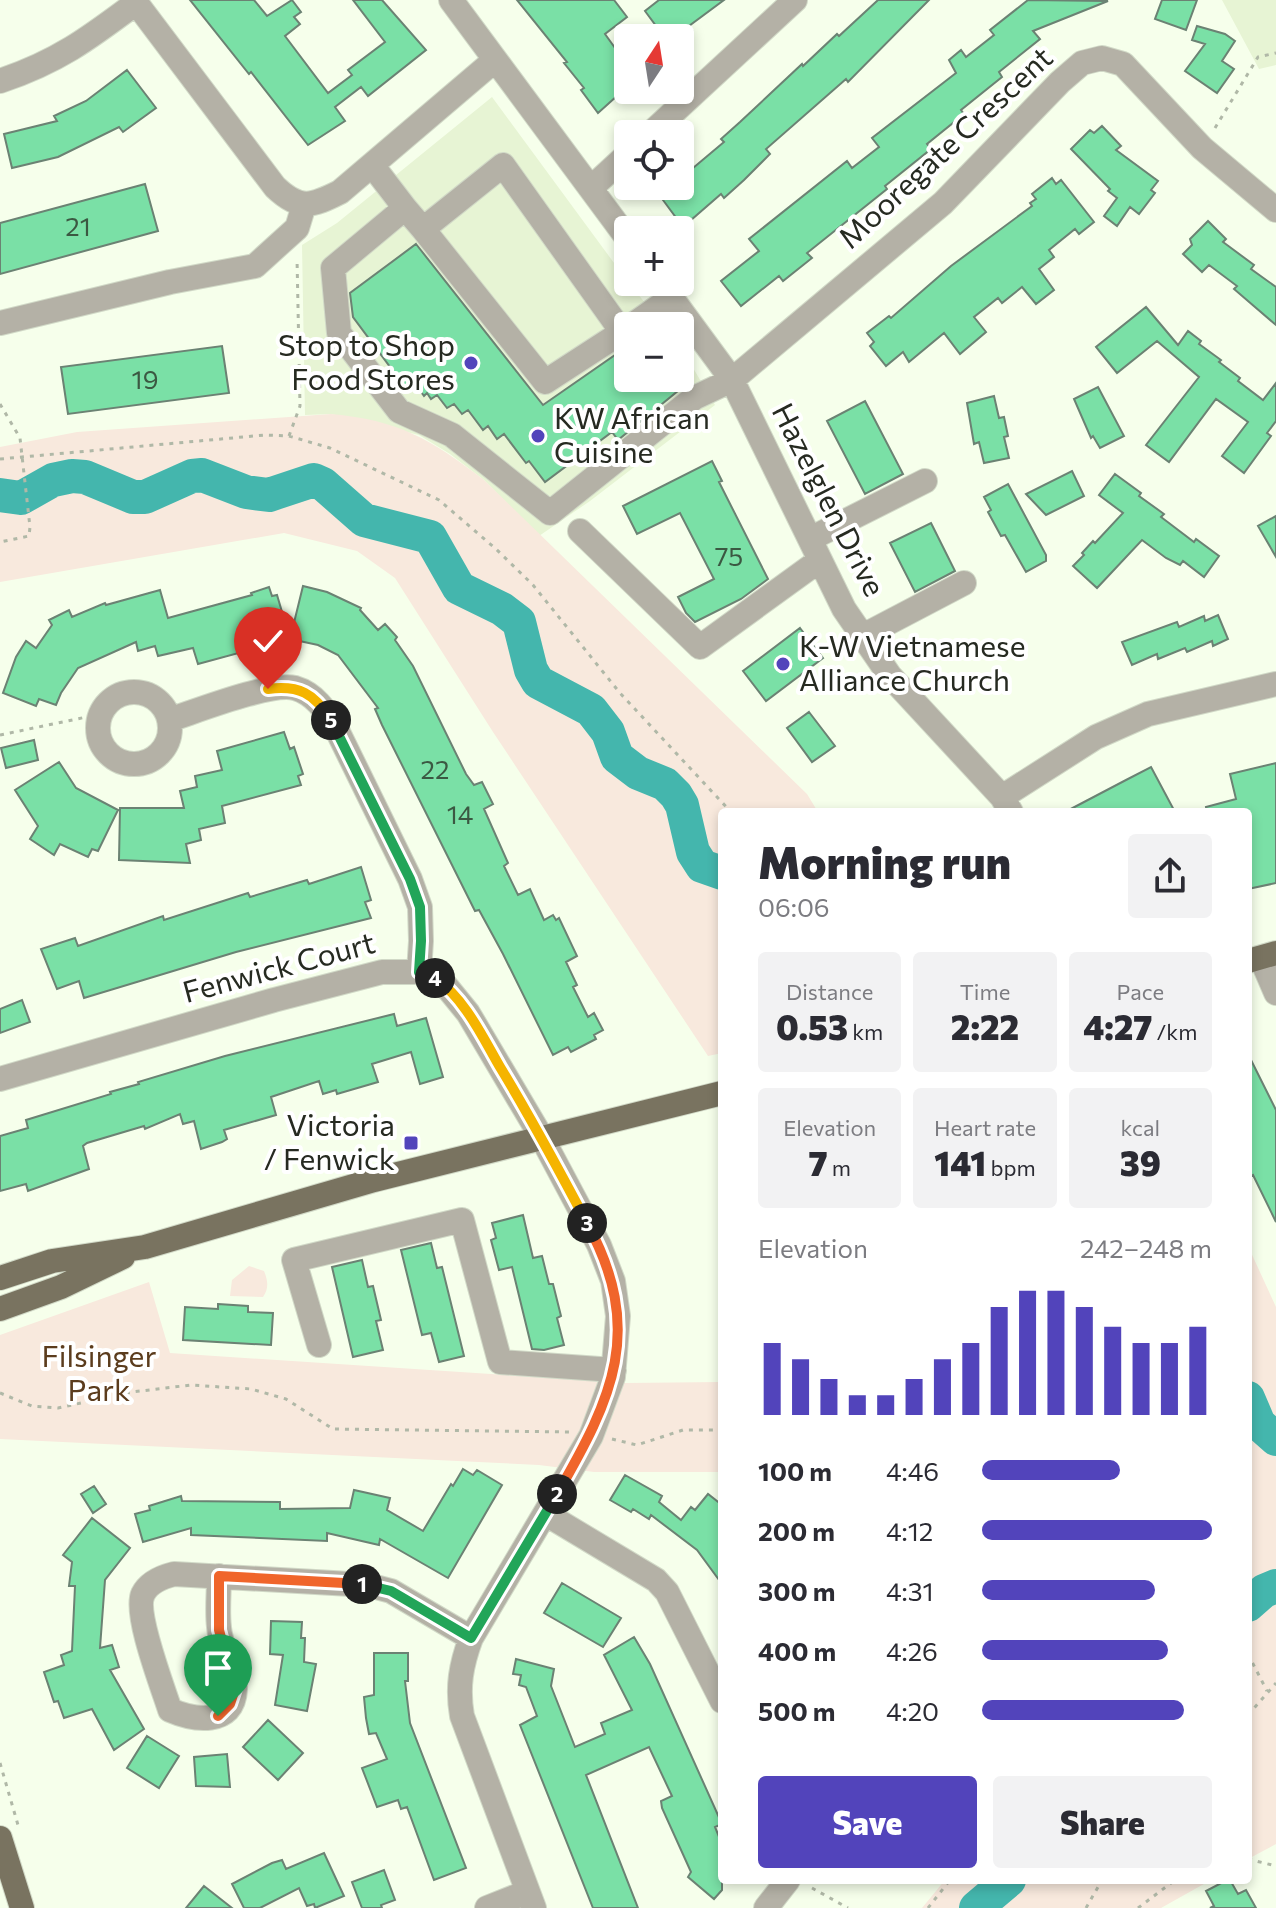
<!DOCTYPE html>
<meta charset="utf-8">
<style>
body{margin:0;font-family:Commissioner,sans-serif;background:#f2f2f3;color:#2b2b33;height:100vh;display:flex;flex-direction:column;font-size:30px;white-space:nowrap}
*{box-sizing:border-box;margin:0}
p{font-size:26px;color:#7c7c81}
.icon{flex:none;width:44px;height:44px;fill:none;stroke:currentColor;stroke-width:2;stroke-linecap:round;stroke-linejoin:round}
.map{position:relative;flex:1;overflow:hidden}
.panel{position:absolute;left:718px;top:808px;width:534px;height:1076px;display:flex;flex-direction:column;background:#fff;border-radius:8px;box-shadow:0 4px 12px #0003}
.panel>*{flex:none}
.needle{width:52px;rotate:12deg}
.controls{position:absolute;left:614px;top:24px;display:grid;gap:16px}
.controls a{display:grid;place-items:center;width:80px;height:80px;border-radius:8px;background:#fff;box-shadow:0 4px 12px #0003;font-size:40px}
.pin{position:absolute;display:grid;place-items:center;width:68px;height:68px;color:#fff;margin:-82px -34px;border-radius:50% 50% 50% 0;rotate:-45deg;box-shadow:0 0 8px #0007}
.pin .icon{rotate:45deg}
.km{position:absolute;width:40px;height:40px;margin:-20px;border-radius:50%;background:#222;color:#fff;font-size:22px;line-height:40px;text-align:center}
.round{display:grid;place-items:center;flex:none;width:84px;height:84px;border-radius:8px;background:#f2f2f3}
.headline{display:flex;align-items:center;justify-content:space-between;height:136px;padding:0 40px}
h1{font-size:44px;font-weight:800;line-height:60px}
.metrics{display:grid;grid-template-columns:repeat(3,1fr);gap:12px;height:136px;padding:8px 40px}
.metrics div{display:grid;align-content:center;border-radius:8px;background:#f2f2f3;text-align:center}
.metrics b{font-size:34px;font-weight:800}
.metrics small{font-size:22px;font-weight:400}
.metrics p{font-size:22px}
.chart{height:224px;padding:16px 40px}
.chart p{display:flex;justify-content:space-between}
.chart svg{width:100%;height:144px;margin-top:8px;stroke:#5244bb;stroke-width:6}
.button{display:flex;gap:16px;margin-top:auto;padding:16px 40px}
.button a{flex:1;height:92px;border-radius:8px;background:#5244bb;color:#fff;font-size:32px;font-weight:800;line-height:92px;text-align:center}
.button a+a{background:#f2f2f3;color:#2b2b33}
ul{padding:0 40px;list-style:none;font-size:26px}
li{display:grid;grid-template-columns:128px 96px 1fr;align-items:center;height:60px}
li i{height:20px;border-radius:10px;background:#5244bb}
.map>svg:first-child{display:block}
</style>
<div class="map">
<svg width="1276" height="1908" viewBox="0 0 1276 1908">
<rect width="100%" height="100%" fill="#f6ffeb"/>
<path fill="#e7f4d4" d="M1222 0H1276V65L1259 69Z
M492 97 628 282 664 326H628V378H680V346L715 405 590 501 539 536 484 480 450 454 419 435 331 414 305 415 302 245 337 223Z"/>
<path fill="#f8e9dd" d="M331 414C398 420 431 439 484 480L807 794 818 812H722V1053L708 1056 493 732 395 578 357 551 284 533 0 582V447L77 432Z
M1248 1246 1276 1307V1844L1248 1859Z
M249 1266 264 1271C268 1281 269 1288 263 1297L230 1296 232 1280Z
M149 1282 170 1353 626 1383 722 1382V1472H594L539 1465 0 1439V1335Z
M945 1880H1211L1161 1908H922Z"/>
<g fill="none" stroke-linecap="round" stroke-linejoin="round">
<path stroke="#44b6ad" stroke-width="34" d="M0 495 21 498 53 480 72 476 85 477 133 497H145L192 476 202 475 246 492 269 495 314 480 323 484 364 520 430 537 459 588 502 609 519 622 531 670 538 682 591 710 608 732 617 757 638 773 665 784 676 795 682 805 693 852 702 866 722 873
M1248 1398 1259 1424 1276 1439
M1248 1605 1264 1591 1276 1586
M976 1908 1009 1880"/>
</g>
<path fill="#7ae0a6" stroke="#6b8273" stroke-width="2" d="M190 0H254L267 16 292 0 301 12 294 17 300 24 285 36 328 93 352 75 348 70 385 42 353 0H382L426 50 368 96 361 87 335 107 345 121 308 145 251 72 249 74Z
M517 0H614L627 17 605 34 628 66V86L598 113 581 90 584 88 564 63 567 62Z
M659 0H724L689 26 692 30 681 38H665L645 11Z
M878 0H929L848 82 846 79 766 149 770 154 744 180 724 198 721 194 683 227 660 196 671 186H680V179L724 142 721 139 740 122 802 64 803 66 837 34 839 36Z
M1028 0 1108 1 1033 31 1040 39 999 72 1002 77 961 110 964 114 927 144 931 149 885 186 887 189 807 253 812 258 783 281 779 276 741 306 721 281 759 251 749 239 847 161 852 168 879 147 872 138 956 73 949 60 961 50 966 57 994 35 990 30Z
M1162 0H1197L1186 30 1155 19Z
M1197 26 1225 34 1235 41 1222 61 1234 69 1217 93 1185 71 1205 44 1192 40Z
M127 70 156 108 123 132 119 127 58 157 12 168 4 134 57 121 54 116 86 101Z
M1102 126 1121 146 1116 150 1158 181 1151 190 1155 193 1139 214 1130 207 1117 226 1104 216 1117 198 1108 191 1110 189 1071 149 1090 130 1094 133Z
M1052 178 1056 184 1061 180 1094 222 1079 234 1075 229 1049 250 1054 257 1039 269 1054 290 1036 304 1022 287 1002 303 998 298 974 317 986 332 960 354 944 333 909 362 903 352 886 366 870 346 874 342 867 333 889 316 891 318 951 266 1032 206 1030 203 1036 199 1032 194Z
M145 184 158 231 0 274V223Z
M1208 221 1226 239 1223 242 1254 265 1251 269 1276 287V325L1234 289 1237 286 1209 265 1202 272 1183 254 1192 245 1190 239Z
M416 244 543 405 628 346V378H670L679 390 618 440 612 432 545 482 529 461 526 463 504 434 497 439 488 426 483 430 468 410 462 414 454 404 447 408 437 395 431 399 427 393 424 396 413 381 405 387 353 317 350 293Z
M1146 307 1178 345 1188 331 1201 341 1199 344 1221 360 1219 362 1240 378 1238 381 1263 400 1276 383V421L1267 433 1271 436 1244 473 1222 456 1248 422 1216 399 1169 462 1146 445 1199 377 1157 341 1117 373 1096 347Z
M222 346 229 393 68 414 61 367Z
M1098 387 1124 436 1100 448 1093 436 1091 438 1074 399Z
M994 396 999 418 1004 417 1008 436 1004 437 1009 458 984 463 979 442 974 444 967 403Z
M865 401 903 474 865 494 827 421Z
M712 461 722 481 719 482 768 579 741 599 695 622 686 613 678 597 714 579 680 513 637 534 623 506Z
M1072 471 1084 496 1046 515 1026 494Z
M1115 474 1141 493 1139 496 1164 514 1161 517 1194 542 1196 539 1219 556 1204 577 1183 561 1180 565 1166 558 1142 540 1097 588 1073 566 1084 555 1082 553 1093 541 1095 543 1123 513 1099 495Z
M1008 484 1046 555V561L1026 572 1005 535 1001 536 988 512 991 510 984 497Z
M1276 516V557L1258 526Z
M931 523 955 571 915 592 890 543Z
M303 586 327 592 361 608 360 610 378 630 385 624 397 637 395 640 413 666 466 774 474 785 482 782 493 804 484 809 508 863 504 866 518 895 530 889 544 920 553 915 556 920 559 918 577 956 566 962 577 985 573 987 588 1017 594 1013 603 1030 594 1035 596 1039 571 1052 568 1047 553 1055 503 954 479 910 475 911 382 725 375 709 378 708 338 655 318 645 290 639Z
M269 587 272 596 277 595 290 639 198 664 193 648 158 656 155 646 138 651 136 642 78 668 61 693 56 705 39 699 36 706 3 693 16 657 26 641 36 648 52 625 49 620 69 610 72 617 105 603 106 605 160 590 168 618 252 595 251 593Z
M1218 615 1228 639 1213 646 1212 641 1187 652 1185 648 1158 659 1157 654 1132 665 1122 642 1177 622 1179 627 1204 616 1205 621Z
M800 628 823 658 766 701 743 671Z
M809 712 835 746 812 762 787 728Z
M284 732 290 749 294 747 303 774 298 776 301 785 222 806 225 823 199 829 201 840 186 844 190 863 119 860 120 808H184L180 791 197 787 195 776 222 770 217 751Z
M34 740 38 760 6 768 1 748Z
M59 762 76 788 118 810 98 851 92 849 88 857 60 844 54 855 30 839 38 826 15 790Z
M1276 763V883L1248 889V812H1207L1206 807 1236 799 1230 774Z
M1151 767 1175 812H1065L1126 780Z
M361 867 371 900 365 902 371 918 236 952 84 998 79 981 57 989 41 949 75 938 78 946 163 916 164 920 248 893 250 897 307 880 309 884Z
M22 1000 30 1022 0 1033V1009Z
M394 1014 397 1026 426 1018 443 1077 420 1084 411 1052 372 1064 378 1082 337 1094 336 1090 323 1094 319 1081 271 1097 276 1115 224 1130 227 1139 222 1142 201 1149 194 1121 183 1124 180 1114 145 1129 144 1126 87 1143 83 1146 89 1169 28 1191 26 1184 0 1191V1136L28 1128 26 1120 111 1094 110 1092 139 1084 138 1082 225 1056Z
M1248 1054 1276 1110V1222L1253 1175 1248 1178Z
M523 1215 533 1258 542 1256 549 1284H553L561 1316 557 1318 564 1345 544 1350 532 1349 512 1267 499 1270 491 1240 496 1238 492 1223Z
M431 1243 437 1268 442 1267 464 1356 439 1362 431 1333 422 1335 401 1250Z
M362 1260 368 1287 373 1286 381 1320 376 1321 383 1350 353 1357 332 1267Z
M218 1304 248 1306V1312L273 1313 271 1345 183 1340 185 1307 218 1309Z
M463 1469 473 1475 477 1470 502 1485 448 1578 380 1539 379 1545 327 1533V1541L191 1535V1528L143 1542 135 1514 150 1510 149 1506 181 1496 182 1501 280 1502V1509L350 1508 354 1490 390 1498 387 1510 423 1531 451 1484 453 1486Z
M625 1475 662 1496 659 1502 681 1520 691 1507 695 1510 708 1494 722 1505V1584L697 1550 651 1515 649 1519 633 1509 631 1512 610 1500Z
M94 1486 106 1504 93 1513 81 1494Z
M92 1518 130 1548 105 1580 100 1648 112 1645 119 1667 110 1670 144 1729 114 1750 92 1709 64 1718 58 1701 54 1702 44 1672 64 1665 61 1655 72 1651 75 1586H69L72 1562 63 1555Z
M562 1583 621 1618 603 1647 544 1613Z
M271 1621 302 1622 301 1638H305L304 1662 316 1664 307 1711 275 1705 283 1655 270 1654Z
M634 1637 650 1664 722 1824 715 1827 722 1844V1890L714 1899 688 1877 691 1872 662 1808 661 1801 672 1796 649 1747 586 1775 638 1908H593L520 1725 537 1716 526 1687 519 1685 521 1675 513 1674 516 1659 554 1669 551 1686 575 1747 605 1734 601 1723 632 1710 604 1655Z
M374 1653H408V1681H405L410 1723 466 1868 434 1880 407 1807 401 1809 398 1800 377 1807 362 1768 387 1759 376 1733 369 1734 366 1718 364 1697 374 1695Z
M268 1720 303 1753 278 1780 243 1747Z
M147 1736 179 1756 159 1788 127 1768Z
M227 1754 230 1787 196 1786 194 1757Z
M324 1853 344 1896 315 1908 314 1904 307 1906 299 1888 260 1908H244L232 1884 272 1863 282 1860 286 1869Z
M384 1870 395 1900 381 1905 382 1908H362L352 1882Z
M1227 1880H1230L1238 1894 1246 1890 1256 1908H1210L1214 1906 1206 1891Z
M204 1886 232 1908H186Z"/>
<g fill="none" stroke-linecap="round" stroke-linejoin="round">
<defs>
<path id="minor" d="M134 0 275 187C300 211 312 206 340 192L495 60
M451 0 628 239
M0 81C57 62 88 39 136 3
M650 134 795 0
M372 165 405 208 333 268 339 333 399 411 452 435 550 513 694 398 732 380 943 203 1060 82 1082 63 1102 58 1123 64 1202 148 1276 210
M591 188 628 154
M405 208 423 229 503 165 622 332 628 328
M423 229 545 382 622 332
M660 282 732 380 844 609 890 676 1002 797 1011 812
M0 323 170 282 255 266 297 228 304 205
M631 326 671 298
M580 531 700 647 820 560
M810 539 925 481
M863 636 964 583
M98 728a36 36 0 1 1 72 0a36 36 0 1 1-72 0Z
M169 720C197 711 270 682 295 688 315 694 325 710 335 726L410 879 420 907 421 941 419 972
M1002 797 1096 737 1148 714 1276 684
M1261 958 1276 993
M0 1079 274 1000 382 972H419L432 976 446 986 468 1013 542 1138 599 1245 613 1281 618 1316 613 1377 591 1436 471 1638C461 1665 457 1687 462 1716L534 1908
M319 1345 294 1260 462 1220 500 1362 614 1370
M546 1514 656 1580 667 1592 722 1701
M219 1576C219 1593 217 1611 219 1627 220 1648 236 1669 235 1689 234 1727 193 1720 170 1710 163 1688 134 1613 143 1594 149 1582 162 1577 174 1574L368 1585 391 1591 471 1638
M487 1908 527 1892
M766 1908 788 1880"/>
<path id="major" d="M1248 961 1276 953
M0 1278 52 1261 145 1247 374 1180 722 1093
M0 1309 61 1287 123 1257
M0 1838 22 1908"/>
</defs>
<use href="#minor" stroke="#d1d9c7" stroke-width="26"/>
<use href="#major" stroke="#d1d9c7" stroke-width="26"/>
<path stroke="#b0b8a7" stroke-width="3" stroke-dasharray="4 6" stroke-linecap="butt" d="M1215 128 1258 57 1276 53
M0 404 20 438 30 527 29 536 0 542
M289 436 300 406 297 258
M0 459 265 435 289 436 330 448 439 500 496 549 533 585 620 693 731 812
M0 735 101 714
M0 1393 32 1406 58 1408 132 1392 191 1385 251 1389 286 1399 333 1429 569 1432
M612 1439 637 1445 683 1430H722
M1248 1654 1267 1691
M1248 1715 1276 1683
M0 1763 18 1825
M1248 1859 1276 1866
M812 1888 848 1908
M928 1908 950 1880
M1086 1908 1102 1880
M1138 1908 1175 1880"/>
<use href="#minor" stroke="#b4b1a6" stroke-width="24"/>
<use href="#major" stroke="#797360" stroke-width="24"/>
</g>
<g fill="none" stroke-linecap="round" stroke-linejoin="round">
<defs>
<path id="split-1" d="M218 1716 230 1704 235 1689 219 1630V1576L362 1584"/>
<path id="split-2" d="M362 1584 391 1591 471 1638 557 1494"/>
<path id="split-3" d="M557 1494C613 1397 645 1330 587 1223"/>
<path id="split-4" d="M435 978C465 999 482 1036 500 1067 531 1118 559 1170 587 1223"/>
<path id="split-5" d="M331 720 410 879 420 907 421 941 419 972 435 978"/>
<path id="split-6" d="M268 689C299 685 314 693 331 720"/>
</defs>
<use href="#split-1" stroke="#fff" stroke-width="16"/>
<use href="#split-2" stroke="#fff" stroke-width="16"/>
<use href="#split-3" stroke="#fff" stroke-width="16"/>
<use href="#split-4" stroke="#fff" stroke-width="16"/>
<use href="#split-5" stroke="#fff" stroke-width="16"/>
<use href="#split-6" stroke="#fff" stroke-width="16"/>
<use href="#split-1" stroke="#f0652b" stroke-width="10"/>
<use href="#split-2" stroke="#22a559" stroke-width="10"/>
<use href="#split-3" stroke="#f0652b" stroke-width="10"/>
<use href="#split-4" stroke="#f5b400" stroke-width="10"/>
<use href="#split-5" stroke="#22a559" stroke-width="10"/>
<use href="#split-6" stroke="#f5b400" stroke-width="10"/>
</g>
<g fill="#5244bb" stroke="#fff" stroke-width="3">
<circle cx="471" cy="363" r="8"/>
<circle cx="538" cy="436" r="8"/>
<circle cx="783" cy="664" r="8"/>
<rect x="403" y="1135" width="16" height="16" rx="4"/>
</g>
<g text-anchor="middle" stroke-width="8" stroke-linejoin="round" paint-order="stroke">
<g font-size="26" fill="#3b5842">
<text x="78" y="236">21</text>
<text x="145" y="389">19</text>
<text x="729" y="566">75</text>
<text x="435" y="779">22</text>
<text x="460" y="824">14</text>
</g>
<g font-size="30" fill="#262a21" stroke="#fff">
<text transform="translate(946 148) rotate(-43)" y="10">Mooregate Crescent</text>
<text transform="translate(828 500) rotate(63)" y="10">Hazelglen Drive</text>
<text transform="translate(279 968) rotate(-15)" y="10">Fenwick Court</text>
</g>
<g font-size="30" fill="#262a21" stroke="#fff" text-anchor="end">
<text x="455" y="356">Stop to Shop<tspan x="455" dy="34">Food Stores</tspan></text>
<text x="554" y="429" text-anchor="start">KW African<tspan x="554" dy="34">Cuisine</tspan></text>
<text x="799" y="657" text-anchor="start">K-W Vietnamese<tspan x="799" dy="34">Alliance Church</tspan></text>
<text x="395" y="1136">Victoria<tspan x="395" dy="34">/ Fenwick</tspan></text>
</g>
<g font-size="30" fill="#5b3c1d" stroke="#fff">
<text x="99" y="1367">Filsinger<tspan x="99" dy="34">Park</tspan></text>
</g>
</g>
</svg>
<div class="controls">
<a><svg class="needle" viewBox="-14 -14 28 28"><path d="M0-13l5 13h-10z" fill="#e53935"/><path d="M0 13l5-13h-10z" fill="#7c7c81"/></svg></a>
<a><svg class="icon" aria-label="locate" viewBox="0 0 24 24"><circle cx="12" cy="12" r="6"/><path d="M12 2v4M12 18v4M2 12h4M18 12h4"/></svg></a>
<a>+</a>
<a>−</a>
</div>
<div class="pin" style="left:218px;top:1716px;background:#1e9e55"><svg class="icon" aria-label="arrive" viewBox="0 0 24 24"><path d="M6 21V4h12l-3 4 3 4H6"/></svg></div>
<div class="pin" style="left:268px;top:689px;background:#d93025"><svg class="icon" aria-label="check" viewBox="0 0 24 24"><path d="M5 12l5 5 9-10"/></svg></div>
<b class="km" style="left:362px;top:1584px">1</b>
<b class="km" style="left:557px;top:1494px">2</b>
<b class="km" style="left:587px;top:1223px">3</b>
<b class="km" style="left:435px;top:978px">4</b>
<b class="km" style="left:331px;top:720px">5</b>
<section class="panel">
<div class="headline"><div><h1>Morning run</h1><p>06:06</p></div><a class="round"><svg class="icon" aria-label="share" viewBox="0 0 24 24"><path d="M12 15V3M7 8l5-5 5 5M5 13v7h14v-7"/></svg></a></div>
<div class="metrics">
<div><p>Distance</p><b>0.53<small> km</small></b></div>
<div><p>Time</p><b>2:22</b></div>
<div><p>Pace</p><b>4:27<small> /km</small></b></div>
</div>
<div class="metrics">
<div><p>Elevation</p><b>7<small> m</small></b></div>
<div><p>Heart rate</p><b>141<small> bpm</small></b></div>
<div><p>kcal</p><b>39</b></div>
</div>
<div class="chart"><p><span>Elevation</span>242–248 m</p>
<svg viewBox="0 0 160 44" preserveAspectRatio="none"><path d="M5 44V22M15 44V27M25 44V33M35 44V38M45 44V38M55 44V33M65 44V27M75 44V22M85 44V11M95 44V6M105 44V6M115 44V11M125 44V17M135 44V22M145 44V22M155 44V17"/></svg>
</div>
<ul>
<li><b>100 m</b>4:46<i style="width:60%"></i></li>
<li><b>200 m</b>4:12<i style="width:100%"></i></li>
<li><b>300 m</b>4:31<i style="width:75%"></i></li>
<li><b>400 m</b>4:26<i style="width:81%"></i></li>
<li><b>500 m</b>4:20<i style="width:88%"></i></li>
</ul>
<div class="button"><a>Save</a><a>Share</a></div>
</section>
</div>
